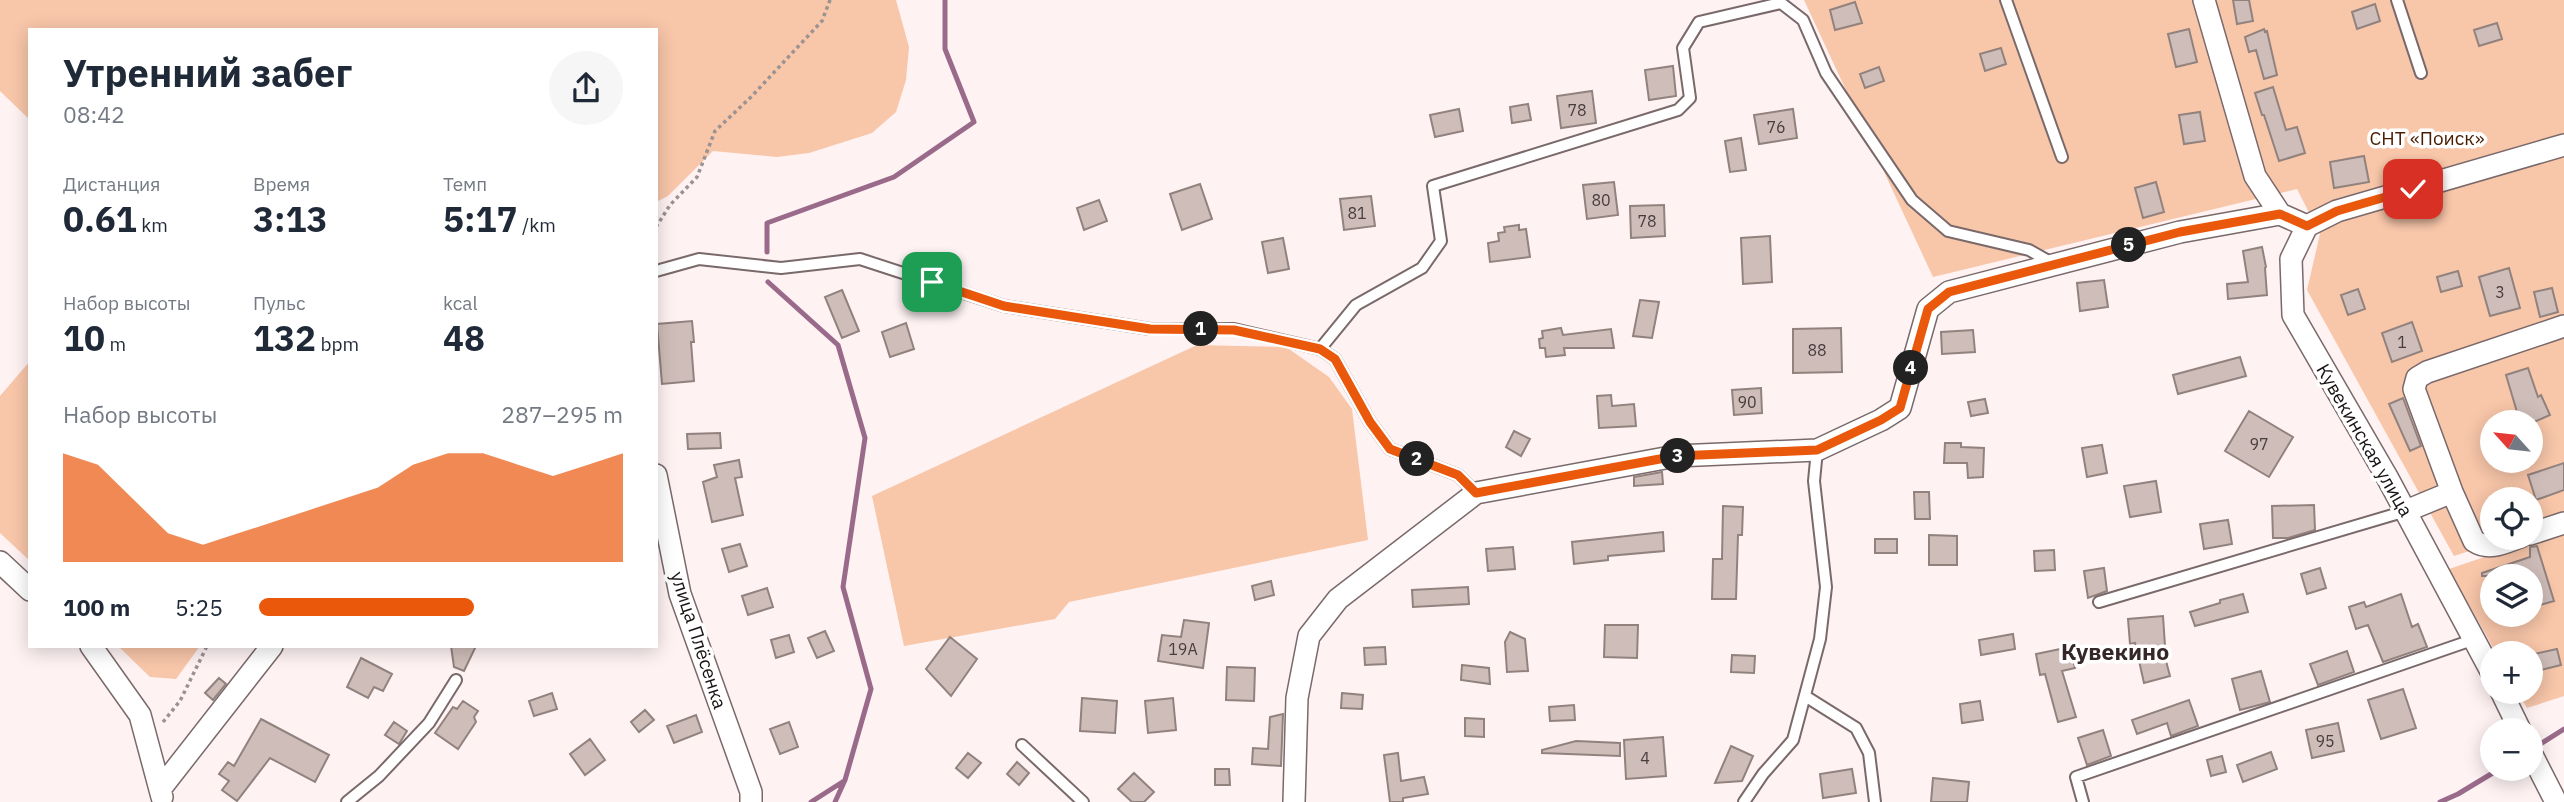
<!DOCTYPE html>
<html lang="ru">
<meta charset="utf-8">
<style>
body{margin:0;font-family:"IBM Plex Sans",sans-serif;background:#f6f6f7;color:#1f2937;height:100vh;display:flex;flex-direction:column;font-size:26px;white-space:nowrap}
*{box-sizing:border-box;margin:0}
p{font-size:23px;color:#747a83}
.icon{flex:none;width:38px;height:38px;fill:none;stroke:currentColor;stroke-width:2;stroke-linecap:round;stroke-linejoin:round}
.map{position:relative;flex:1;overflow:hidden}
.sheet{position:absolute;left:28px;top:28px;width:630px;height:620px;display:flex;flex-direction:column;background:#fff;border-radius:0px;box-shadow:0 4px 18px #0003}
.sheet>*{flex:none}
.needle{width:46px;rotate:297deg}
.controls{position:absolute;left:2480px;top:410px;display:grid;gap:14px}
.controls a{display:grid;place-items:center;width:63px;height:63px;border-radius:50%;background:#fff;box-shadow:0 4px 18px #0003;font-size:35px}
.pin{position:absolute;display:grid;place-items:center;width:60px;height:60px;color:#fff;margin:-30px;border-radius:14px;box-shadow:0 4px 10px #0006}
.km{position:absolute;width:35px;height:35px;margin:-18px;border-radius:50%;background:#222;color:#fff;font-size:19px;line-height:35px;text-align:center}
.round{display:grid;place-items:center;flex:none;width:74px;height:74px;border-radius:37px;background:#f6f6f7}
.head{display:flex;align-items:center;justify-content:space-between;height:119px;padding:0 35px}
h1{font-size:38px;font-weight:700;line-height:52px}
.figures{display:grid;grid-template-columns:repeat(3,1fr);gap:10px;height:119px;padding:7px 35px}
.figures div{display:grid;align-content:center}
.figures b{font-size:35px;font-weight:700}
.figures small{font-size:19px;font-weight:400}
.figures p{font-size:19px}
.chart{height:196px;padding:14px 35px}
.chart p{display:flex;justify-content:space-between}
.chart svg{width:100%;height:126px;margin-top:7px;fill:#ea580c;opacity:.7}
ul{padding:0 35px;list-style:none;font-size:23px}
li{display:grid;grid-template-columns:112px 84px 1fr;align-items:center;height:52px}
li i{height:18px;border-radius:9px;background:#ea580c}
.map>svg:first-child{display:block}
</style>
<div class="map">
<svg width="2564" height="802" viewBox="0 0 2564 802">
<rect width="100%" height="100%" fill="#fef2f3"/>
<path fill="#f8c6a9" fill-rule="evenodd" d="M0 0H896L909 47 906 80 896 112 872 133 809 153 777 157 713 151 668 196 656 202V30H30V120L0 91Z
M1804 0H2564V520L2531 531 2530 499H2492V537H2512L2454 556 2307 290 2320 234 2297 189 1933 277ZM2492 422H2530V460H2492Z
M1197 345 1286 347 1329 377 1352 409 1368 540 1069 602 1055 619 904 646 872 496Z
M30 361V561L0 533V396Z
M2564 530V696L2527 708 2517 691H2530V653H2496L2449 569ZM2492 576H2530V614H2492Z
M118 646H200L176 679 150 677Z"/>
<g fill="none" stroke-linecap="round" stroke-linejoin="round">
<path stroke="#996a89" stroke-width="5" d="M767 252V223L894 177 974 122 945 49V0
M768 282 838 345 865 438 843 587 871 689 845 780 835 802
M2534 748 2564 729
M811 802 844 781
M2440 802 2458 794 2501 768"/>
</g>
<path fill="#cfbdb9" stroke="#92827e" stroke-width="2" d="M2233 0H2249L2253 21 2237 24Z
M1855 2 1862 23 1835 30 1830 10Z
M2375 4 2380 21 2357 29 2352 12Z
M2497 23 2502 39 2479 46 2474 30Z
M2189 29 2197 62 2176 67 2168 34Z
M2264 29 2265 32 2267 31 2277 75 2264 79 2256 50 2249 52 2245 37Z
M2001 48 2006 64 1985 71 1980 54Z
M1673 66 1676 96 1649 100 1645 70Z
M1879 67 1884 81 1865 88 1860 74Z
M2273 87 2286 130 2297 127 2305 153 2279 161 2264 115H2262L2255 93Z
M1592 91 1596 123 1561 128 1557 96Z
M1528 104 1531 120 1512 123 1510 107Z
M1459 109 1463 131 1435 137 1430 115Z
M1793 109 1797 138 1759 144 1754 115Z
M2200 112 2205 141 2184 144 2179 115Z
M1741 138 1746 170 1730 172 1725 141Z
M2364 156 2369 182 2334 188 2330 162Z
M1614 182 1618 215 1587 219 1583 185Z
M2156 182 2164 212 2143 218 2135 188Z
M1200 184 1212 219 1182 230 1170 194Z
M1371 196 1375 226 1344 230 1340 199Z
M1099 200 1107 221 1084 230 1077 208Z
M1664 205 1665 236 1631 238 1630 206Z
M1519 225V230L1526 229 1530 257 1490 262 1488 243 1499 241 1498 233 1505 232 1504 227Z
M1770 236 1772 282 1743 284 1741 238Z
M1283 238 1289 269 1268 273 1262 242Z
M2262 247 2266 267 2265 268 2267 295 2228 299 2227 284 2248 282 2243 251Z
M2509 268 2520 308 2490 316 2479 277Z
M2458 271 2462 286 2441 292 2437 277Z
M2104 280 2108 307 2080 311 2077 283Z
M2552 288 2558 312 2540 317 2534 292Z
M2358 289 2365 309 2348 315 2341 295Z
M842 290 859 331 842 338 825 297Z
M1640 300 1659 302 1652 338 1633 336Z
M692 321 694 342H691L694 381 662 384 657 324Z
M2412 322 2422 351 2392 362 2382 333Z
M906 323 914 349 890 357 882 332Z
M1561 328 1563 335 1611 329 1614 348H1564L1565 355 1546 357 1545 348H1540L1539 339 1543 338 1542 331Z
M1841 328 1842 372 1793 373V329Z
M1973 330 1975 352 1942 354 1941 332Z
M2240 357 2246 376 2178 394 2173 375Z
M2528 368 2538 397 2541 395 2550 415 2534 422H2520L2506 375Z
M1761 388 1762 413 1734 415 1732 390Z
M1611 395 1612 406 1634 404 1636 426 1599 428 1597 396Z
M2403 398 2421 446 2410 451 2389 404Z
M1985 399 1988 413 1971 416 1968 402Z
M2249 411 2293 437 2269 477 2225 451Z
M1514 431 1530 439 1521 456 1506 447Z
M720 433 721 448 688 449 687 434Z
M1945 443H1961V447L1984 448 1983 477 1968 478 1967 463H1944Z
M2102 445 2107 473 2087 477 2082 448Z
M739 460 742 477 735 478 743 515 712 522 703 482 717 477 714 465Z
M2564 463V490L2536 500 2528 475Z
M1662 472 1663 484 1634 486V477Z
M2156 481 2161 512 2130 517 2124 486Z
M1914 492H1929L1930 519H1915Z
M2314 505 2315 530 2288 538H2273L2272 506Z
M1723 506 1743 507 1742 535H1738L1736 599H1712L1713 559H1722Z
M2228 520 2232 544 2204 549 2200 524Z
M1663 532 1664 551 1608 556V560L1574 564 1572 542Z
M1929 535 1957 536V565H1929Z
M1875 539H1897V553H1875Z
M740 544 747 566 729 572 722 549Z
M2537 546 2554 601 2530 608V576H2482V573L2530 557V547Z
M1513 547 1515 569 1488 571 1486 549Z
M2054 550 2055 570 2035 571 2034 551Z
M2104 568 2107 591 2088 598 2084 571Z
M2320 568 2326 588 2307 594 2301 574Z
M1271 581 1274 595 1255 600 1252 586Z
M1468 587 1469 604 1413 607 1412 590Z
M767 588 773 607 748 615 742 596Z
M2243 594 2248 612 2195 626 2190 612 2220 603V600Z
M2401 594 2412 627 2418 624 2427 647 2383 662 2368 625 2356 629 2349 607 2364 602 2366 607Z
M2163 616 2166 661 2170 676 2144 683 2135 643 2130 644 2128 619Z
M1184 620 1209 623 1203 668 1158 661 1162 635 1181 637Z
M1605 625H1638L1637 658 1604 657Z
M825 631 834 651 817 658 808 638Z
M1510 632 1525 639 1528 671 1507 672 1505 642Z
M2013 634 2015 649 1981 655 1979 640Z
M789 635 794 652 776 658 771 640Z
M950 637 977 659 951 696 926 669Z
M451 646H476L464 671 454 667Z
M1385 647 1386 664 1365 665 1364 648Z
M2070 647 2075 668 2062 671 2076 717 2058 722 2045 674 2040 675 2036 654Z
M2557 649 2561 665 2533 672 2530 655Z
M2347 651 2354 672 2318 685 2310 664Z
M1732 655 1755 656 1754 673 1731 672Z
M361 658 392 674 383 691 374 687 368 698 347 687Z
M1462 665 1489 668 1490 684 1461 680Z
M1227 667 1255 668 1254 701 1226 700Z
M2261 671 2270 702 2240 710 2232 679Z
M219 678 226 684 213 700 205 693Z
M2403 689 2416 728 2381 739 2368 700Z
M552 693 557 709 534 716 529 701Z
M1342 693 1363 695 1362 709 1341 708Z
M1082 698 1117 701 1115 733 1080 731Z
M1173 698 1176 730 1148 733 1145 701Z
M2189 700 2198 726 2171 736 2167 723 2137 734 2132 720Z
M463 701 478 711 474 717 476 722 458 749 435 733 453 707 457 709Z
M1980 701 1983 720 1962 723 1960 704Z
M1574 705 1575 720 1550 721 1549 707Z
M645 710 654 720 639 732 631 722Z
M1283 714 1281 766 1252 764 1253 748 1268 749 1270 717Z
M696 715 702 732 674 743 667 726Z
M1465 718 1484 719V737L1465 736Z
M261 719 329 755 315 782 270 758 237 801 222 790 229 781 219 774 228 762 234 766Z
M394 722 407 731 399 744 385 735Z
M789 722 798 747 780 754 770 729Z
M2338 723 2344 751 2312 758 2306 730Z
M2103 730 2111 756 2087 765 2078 738Z
M1663 737 1666 776 1626 779 1624 740Z
M590 739 605 760 585 775 570 754Z
M1576 741 1620 743V756L1542 753V750Z
M1731 746 1753 756 1742 781 1715 783Z
M2271 752 2277 769 2243 782 2237 765Z
M968 753 981 763 968 778 956 768Z
M1398 753 1401 781 1424 777 1428 794 1403 798V802H1390L1384 755Z
M2222 756 2226 772 2211 776 2207 760Z
M1017 762 1029 773 1019 785 1007 774Z
M1215 769H1229L1230 785H1215Z
M1852 769 1856 793 1823 798 1820 774Z
M1134 773 1154 792 1144 802H1132L1118 789Z
M1933 778 1969 782 1967 802H1931Z"/>
<g fill="none" stroke-linecap="round" stroke-linejoin="round">
<defs>
<path id="lane" d="M2006 0 2062 157
M2397 0 2421 73
M656 271 699 259 781 268 860 259 1004 306 1150 329H1234L1320 349 1335 359 1370 422 1390 449 1458 475 1476 493
M1320 349 1356 305 1422 268 1441 241 1433 186 1678 110 1690 98 1683 48 1699 22 1781 3 1803 20 1826 73 1912 200 1948 231 2029 250 2052 263
M2099 602 2406 511
M1805 696 1856 728 1869 753 1875 802
M1022 745 1083 802
M347 802 379 776 429 723 456 680
M1744 802 1763 774 1793 740 1820 639 1826 587 1814 481 1817 450
M2083 802 2076 777 2475 639"/>
<path id="street" d="M2204 0 2255 176 2280 214
M2307 226 2291 259 2293 315 2387 477 2492 673
M2307 226 2337 211 2564 145
M656 475 680 594 751 792V802
M2452 492 2474 541C2489 551 2504 543 2520 537
M2406 511 2452 492 2414 389 2417 378 2427 372 2564 326
M2530 534 2564 523
M0 562 30 590
M91 646 140 715 162 797
M2501 691 2520 730
M2530 751 2556 802
M161 788 272 646
M1294 802 1297 698 1309 636 1338 599 1476 493 1676 456 1817 450 1881 420 1900 408 1928 309 1949 292 2180 232 2280 214 2307 226"/>
</defs>
<use href="#lane" stroke="#7a696a" stroke-width="14"/>
<use href="#street" stroke="#7a696a" stroke-width="24"/>
<path stroke="#9b9292" stroke-width="3.5" stroke-dasharray="3.5 3.5" stroke-linecap="butt" d="M656 227 670 205 697 177 715 131 751 97 822 21 830 0
M163 722 180 701 207 646"/>
<use href="#lane" stroke="#fff" stroke-width="10"/>
<use href="#street" stroke="#fff" stroke-width="21"/>
</g>
<g fill="none" stroke-linecap="round" stroke-linejoin="round">
<defs>
<path id="route" d="M932 282 1004 306 1150 329 1234 330 1320 349 1335 359 1370 422 1390 449 1458 475 1476 493 1676 456 1817 450 1881 420 1900 408 1928 309 1949 292 2180 232 2280 214 2307 226 2337 211 2413 189"/>
</defs>
<use href="#route" stroke="#fff" stroke-width="14"/>
<use href="#route" stroke="#ea580c" stroke-width="9"/>
</g>
<g text-anchor="middle" stroke-width="7" stroke-linejoin="round" paint-order="stroke">
<g font-size="16" fill="#463d3c">
<text x="1577" y="116">78</text>
<text x="1776" y="133">76</text>
<text x="1601" y="206">80</text>
<text x="1357" y="219">81</text>
<text x="1647" y="227">78</text>
<text x="2500" y="298">3</text>
<text x="2402" y="348">1</text>
<text x="1817" y="356">88</text>
<text x="1747" y="408">90</text>
<text x="2259" y="450">97</text>
<text x="1183" y="655">19А</text>
<text x="2325" y="747">95</text>
<text x="1645" y="764">4</text>
</g>
<g font-size="19" fill="#481d00" stroke="#fff">
<text x="2427" y="145">СНТ «Поиск»</text>
</g>
<g font-size="19" fill="#181212" stroke="#fff">
<text transform="translate(2365 440) rotate(60)" y="7">Кувекинская улица</text>
<text transform="translate(699 640) rotate(72)" y="7">улица Плёсенка</text>
</g>
<g font-size="23" font-weight="bold" fill="#352728" stroke="#fff">
<text x="2115" y="660">Кувекино</text>
</g>
</g>
</svg>
<div class="controls">
<a><svg class="needle" viewBox="-14 -14 28 28"><path d="M0-13l5 13h-10z" fill="#e53935"/><path d="M0 13l5-13h-10z" fill="#747a83"/></svg></a>
<a><svg class="icon" aria-label="locate" viewBox="0 0 24 24"><circle cx="12" cy="12" r="6"/><path d="M12 2v4M12 18v4M2 12h4M18 12h4"/></svg></a>
<a><svg class="icon" aria-label="layers" viewBox="0 0 24 24"><path d="M12 4l9 5-9 5-9-5zM3 14l9 5 9-5"/></svg></a>
<a>+</a>
<a>−</a>
</div>
<div class="pin" style="left:932px;top:282px;background:#1e9e55"><svg class="icon" aria-label="arrive" viewBox="0 0 24 24"><path d="M6 21V4h12l-3 4 3 4H6"/></svg></div>
<div class="pin" style="left:2413px;top:189px;background:#d93025"><svg class="icon" aria-label="check" viewBox="0 0 24 24"><path d="M5 12l5 5 9-10"/></svg></div>
<b class="km" style="left:1201px;top:329px">1</b>
<b class="km" style="left:1417px;top:459px">2</b>
<b class="km" style="left:1678px;top:456px">3</b>
<b class="km" style="left:1911px;top:368px">4</b>
<b class="km" style="left:2129px;top:245px">5</b>
<section class="sheet">
<div class="head"><div><h1>Утренний забег</h1><p>08:42</p></div><a class="round"><svg class="icon" aria-label="share" viewBox="0 0 24 24"><path d="M12 15V3M7 8l5-5 5 5M5 13v7h14v-7"/></svg></a></div>
<div class="figures">
<div><p>Дистанция</p><b>0.61<small> km</small></b></div>
<div><p>Время</p><b>3:13</b></div>
<div><p>Темп</p><b>5:17<small> /km</small></b></div>
</div>
<div class="figures">
<div><p>Набор высоты</p><b>10<small> m</small></b></div>
<div><p>Пульс</p><b>132<small> bpm</small></b></div>
<div><p>kcal</p><b>48</b></div>
</div>
<div class="chart"><p><span>Набор высоты</span>287–295 m</p>
<svg viewBox="0 0 160 44" preserveAspectRatio="none"><path d="M0 44V6L10 10L20 22L30 34L40 38L50 34L60 30L70 26L80 22L90 18L100 10L110 6L120 6L130 10L140 14L150 10L160 6V44z"/></svg>
</div>
<ul>
<li><b>100 m</b>5:25<i style="width:59%"></i></li>
</ul>
</section>
</div>
